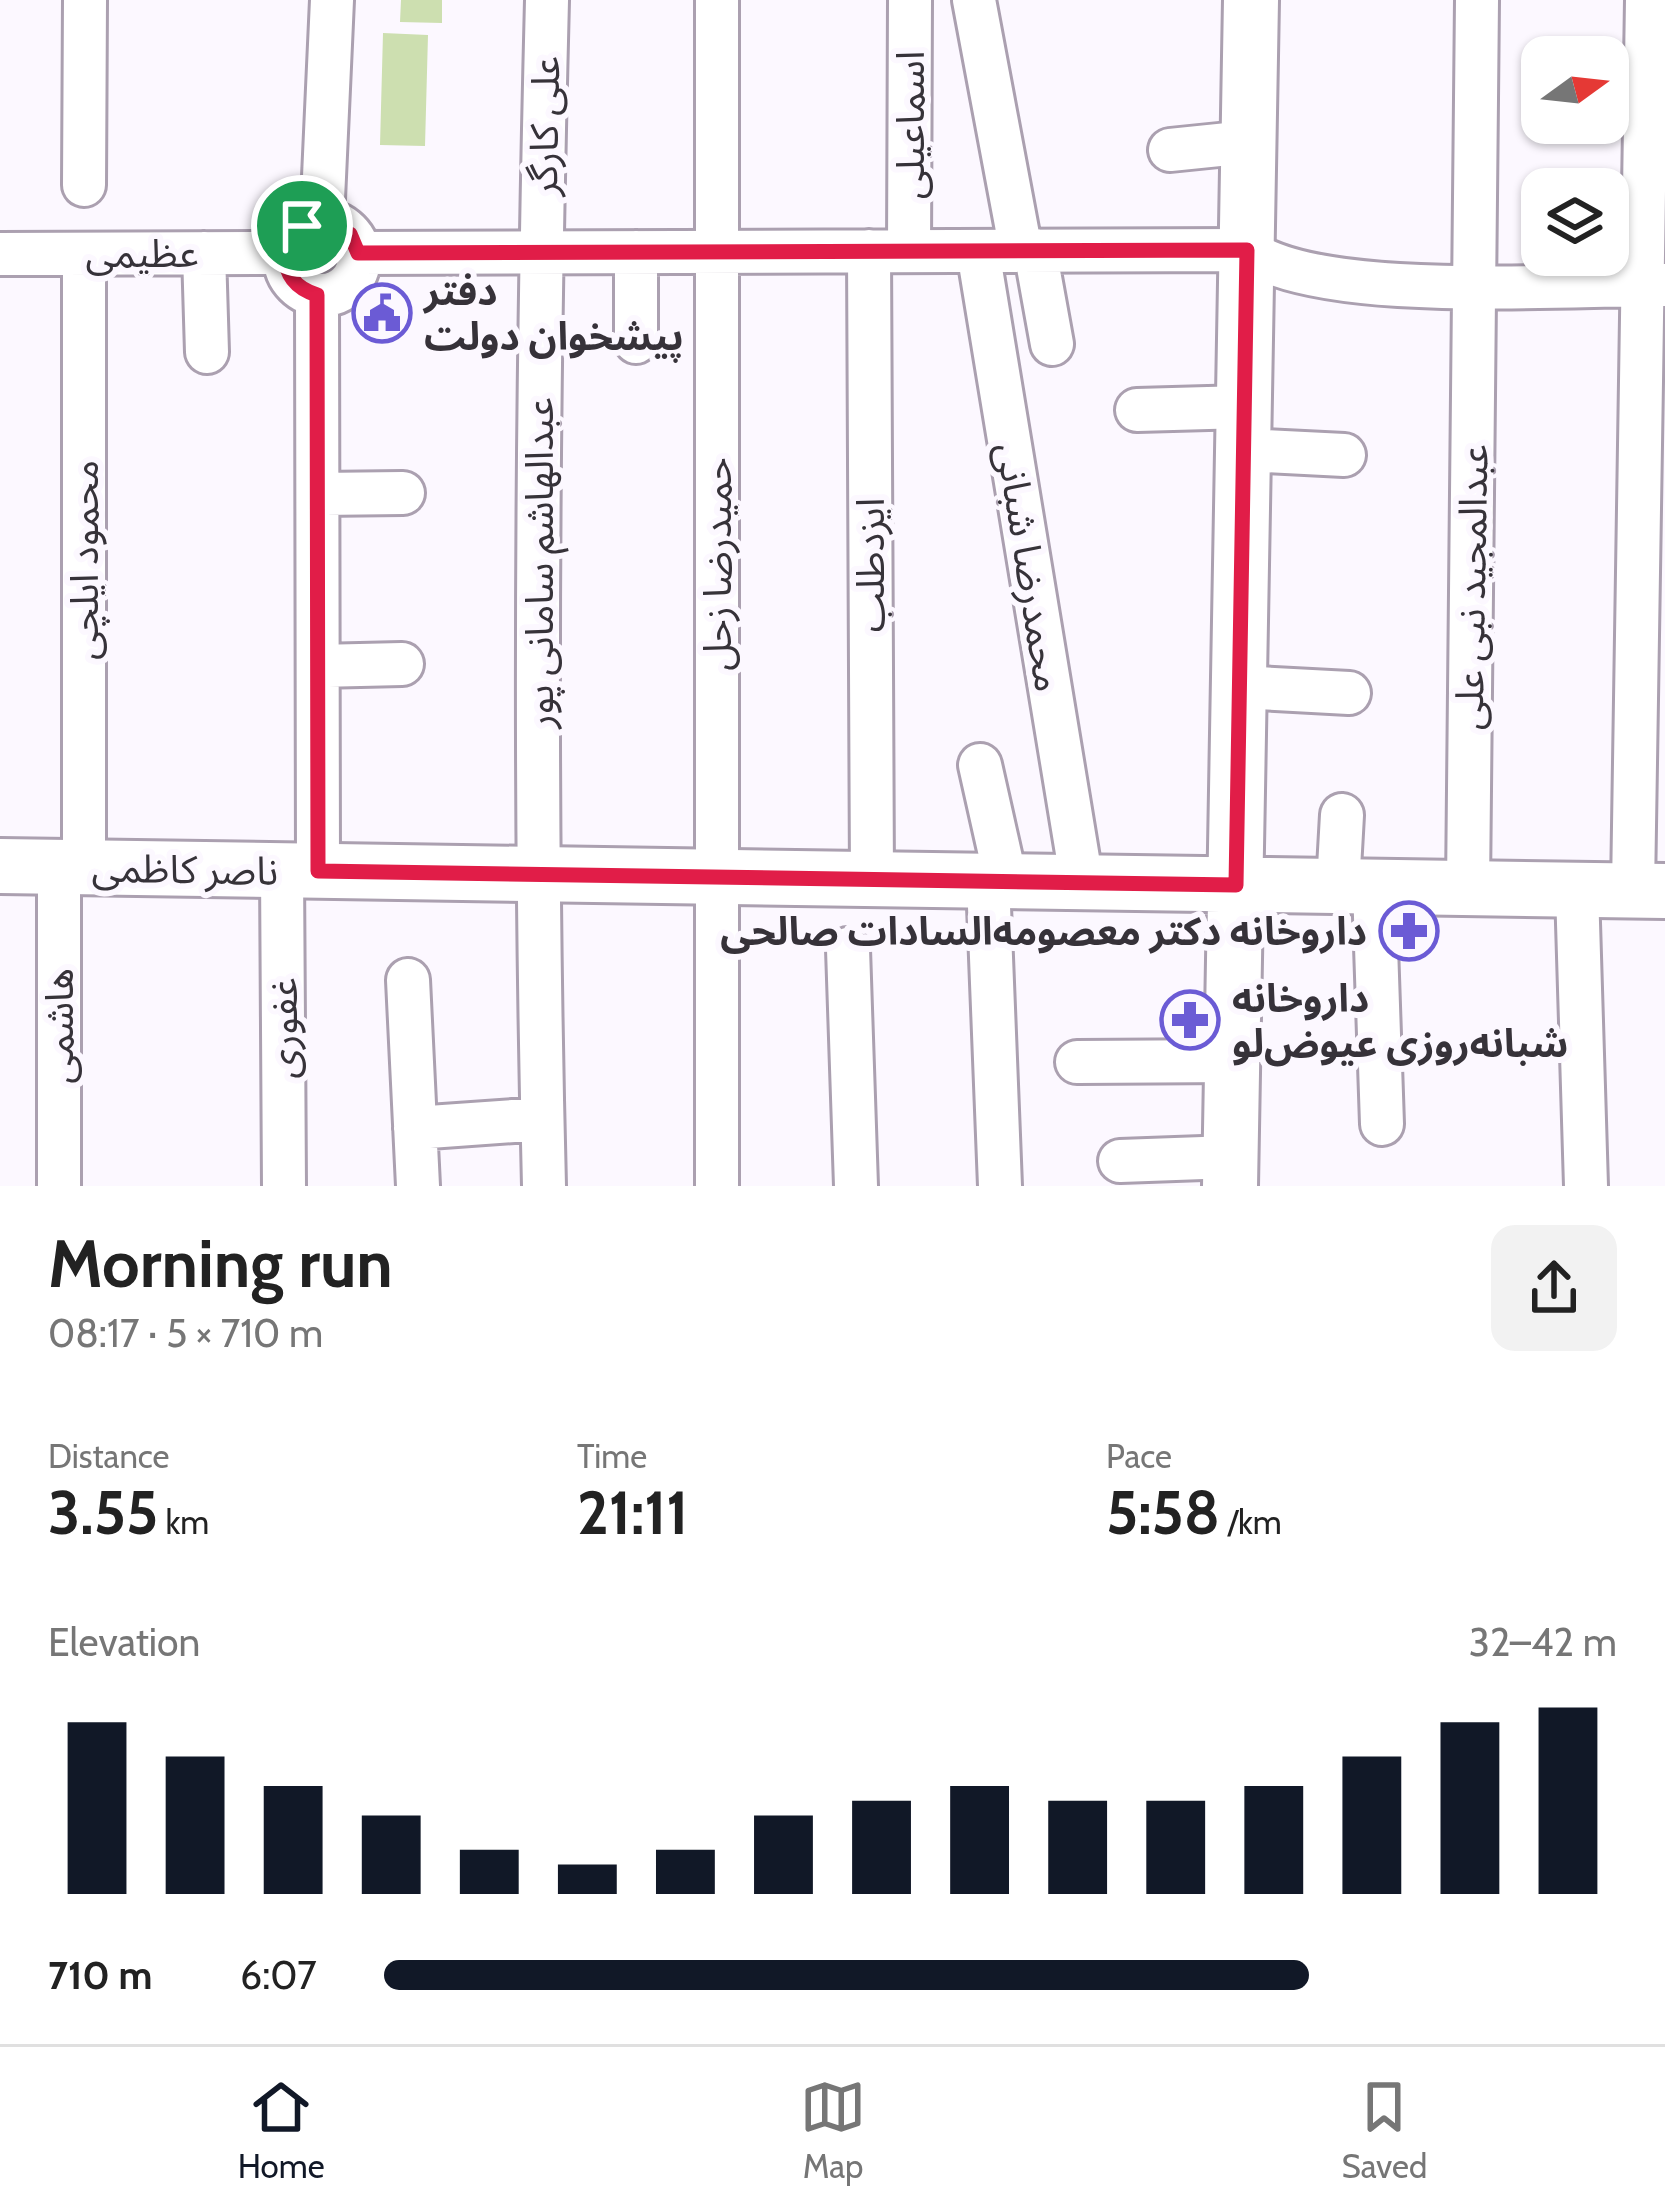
<!DOCTYPE html>
<meta charset="utf-8">
<style>
body{margin:0;font-family:Cabin,"Noto Sans Arabic",sans-serif;background:#f2f2f2;color:#222;height:100vh;display:flex;flex-direction:column;font-size:45px;white-space:nowrap}
*{box-sizing:border-box;margin:0}
p{font-size:39px;color:#767676}
.icon{flex:none;width:66px;height:66px;fill:none;stroke:currentColor;stroke-width:2;stroke-linecap:round;stroke-linejoin:round}
.map{position:relative;height:1186px;overflow:hidden}
.panel{display:flex;flex-direction:column;background:#fff;flex:1}
.panel>*{flex:none}
.needle{width:78px;rotate:75deg}
.buttons{position:absolute;left:1521px;top:36px;display:grid;gap:24px}
.buttons a{display:grid;place-items:center;width:108px;height:108px;border-radius:24px;background:#fff;box-shadow:0 3px 9px #0004;font-size:60px}
.pin{position:absolute;display:grid;place-items:center;width:102px;height:102px;color:#fff;margin:-51px;border:6px solid #fff;border-radius:50%;box-shadow:0 3px 12px #0007}
.round{display:grid;place-items:center;flex:none;width:126px;height:126px;border-radius:24px;background:#f2f2f2}
.head{display:flex;align-items:center;justify-content:space-between;height:204px;padding:0 48px}
h1{font-size:66px;font-weight:700;line-height:90px}
.metrics{display:grid;grid-template-columns:repeat(3,1fr);gap:18px;height:204px;padding:12px 48px}
.metrics div{display:grid;align-content:center}
.metrics b{font-size:60px;font-weight:700}
.metrics small{font-size:33px;font-weight:400}
.metrics p{font-size:33px}
.chart{height:336px;padding:24px 48px}
.chart p{display:flex;justify-content:space-between}
.chart svg{width:100%;height:216px;margin-top:12px;stroke:#111827;stroke-width:6}
ul{padding:0 48px;list-style:none;font-size:39px}
li{display:grid;grid-template-columns:192px 144px 1fr;align-items:center;height:90px}
li i{height:30px;border-radius:15px;background:#111827}
.menu{display:flex;justify-content:space-around;align-items:center;height:168px;border-top:3px solid #e0e0e0;background:#fff;font-size:33px;color:#767676}
.menu a{display:grid;justify-items:center;gap:6px}
.menu .selected{color:#111827}
.map>svg:first-child{display:block}
</style>
<div class="map">
<svg width="1665" height="1186" viewBox="0 0 1665 1186">
<rect width="100%" height="100%" fill="#fcf8ff"/>
<path fill="#cddfb0" d="M401 0H442V23L400 22Z
M383 33 428 35 425 146 380 145Z"/>
<g fill="none" stroke-linecap="round" stroke-linejoin="round">
<defs>
<path id="minor" d="M974 0 1021 251
M1170 150 1248 142
M84 185 85 0
M322 221 332 0
M285 258a37 37 0 1 1 74 0a37 37 0 1 1-74 0Z
M1035 250 1052 344
M869 251 872 879
M909 251 910 0
M978 251 1082 883
M636 252V342
M204 253 207 352
M358 253 1247 250C1320 303 1568 284 1665 285
M0 254 285 253
M317 295 318 871
M1137 410 1244 407
M1243 450 1344 455
M319 494 403 493
M318 666 402 664
M1239 687 1349 693
M980 765 1006 881
M59 866V1186
M84 867V254
M282 870 284 1186
M988 881 1000 1186
M1338 886 1342 815
M1374 887 1382 1124
M1468 888 1477 0
M1577 890 1586 1186
M1633 890 1647 0
M848 949 856 1186
M408 980 418 1186
M1077 1062 1233 1061
M415 1128 542 1119
M1120 1161 1231 1157
M544 1186C534 791 537 395 547 0
M717 1186V0"/>
<path id="major" d="M0 866 1665 891
M1230 1186 1251 0"/>
</defs>
<use href="#minor" stroke="#aba0b0" stroke-width="48"/>
<use href="#major" stroke="#aba0b0" stroke-width="60"/>
<use href="#minor" stroke="#fff" stroke-width="42"/>
<use href="#major" stroke="#fff" stroke-width="54"/>
</g>
<g fill="none" stroke-linecap="round" stroke-linejoin="round">
<defs>
<path id="route" d="M322 221 350 234 358 253 1247 250 1236 885 318 871 317 295C295 288 285 275 285 253L302 226Z"/>
</defs>
<use href="#route" stroke="#fff" stroke-width="24"/>
<use href="#route" stroke="#e11d48" stroke-width="15"/>
</g>
<defs>
<symbol id="civic-ring" viewBox="-11 -11 22 22"><circle r="9.5" fill="#fcf8ff" stroke="#6b5bd5" stroke-width="1.5"/><path d="M-.6-6.5H3V-4.5H.6V-3L4-1V1h2V6H-6V1h2V-1L-.6-3ZM-1.2 2.5V6h2.4V2.5Z" fill="#6b5bd5"/></symbol>
<symbol id="pharmacy-ring" viewBox="-11 -11 22 22"><circle r="9.5" fill="#fcf8ff" stroke="#6b5bd5" stroke-width="1.5"/><path d="M-2-6h4v4h4v4h-4v4h-4v-4h-4v-4h4Z" fill="#6b5bd5"/></symbol>
</defs>
<g fill-rule="evenodd">
<use href="#civic-ring" x="349" y="280" width="66" height="66"/>
<use href="#pharmacy-ring" x="1376" y="898" width="66" height="66"/>
<use href="#pharmacy-ring" x="1157" y="987" width="66" height="66"/>
</g>
<g text-anchor="middle" stroke-width="12" stroke-linejoin="round" paint-order="stroke">
<g font-size="39" fill="#363239" stroke="#fcf8ff">
<text transform="translate(910 125) rotate(-90)" y="14">اسماعیلی</text>
<text transform="translate(544 126) rotate(-89)" y="14">علی کارگر</text>
<text x="142" y="267">عظیمی</text>
<text transform="translate(84 560) rotate(-90)" y="14">محمود ایلچی</text>
<text transform="translate(539 563) rotate(-90)" y="14">عبدالهاشم سامانی پور</text>
<text transform="translate(717 564) rotate(-90)" y="14">حمیدرضا زحل</text>
<text transform="translate(870 565) rotate(-90)" y="14">ایزدطلب</text>
<text transform="translate(1030 567) rotate(81)" y="14">محمدرضا شبانی</text>
<text transform="translate(1471 587) rotate(-89)" y="14">عبدالمجید نبی علی</text>
<text transform="translate(185 869) rotate(1)" y="14">ناصر کاظمی</text>
<text transform="translate(59 1026) rotate(-90)" y="14">هاشمی</text>
<text transform="translate(283 1028) rotate(-90)" y="14">غفوری</text>
</g>
<g font-size="39" font-weight="bold" fill="#363239" stroke="#fcf8ff" text-anchor="start">
<text x="424" y="305">دفتر<tspan x="424" dy="45">پیشخوان دولت</tspan></text>
<text x="1367" y="945" text-anchor="end">داروخانه دکتر معصومه‌السادات صالحی</text>
<text x="1232" y="1012">داروخانه<tspan x="1232" dy="45">شبانه‌روزی عیوض‌لو</tspan></text>
</g>
</g>
</svg>
<div class="buttons">
<a><svg class="needle" viewBox="-14 -14 28 28"><path d="M0-13l5 13h-10z" fill="#e53935"/><path d="M0 13l5-13h-10z" fill="#767676"/></svg></a>
<a><svg class="icon" aria-label="layers" viewBox="0 0 24 24"><path d="M12 4l9 5-9 5-9-5zM3 14l9 5 9-5"/></svg></a>
</div>
<div class="pin" style="left:302px;top:226px;background:#1e9e55"><svg class="icon" aria-label="arrive" viewBox="0 0 24 24"><path d="M6 21V4h12l-3 4 3 4H6"/></svg></div>
</div>
<section class="panel">
<div class="head"><div><h1>Morning run</h1><p>08:17 · 5 × 710 m</p></div><a class="round"><svg class="icon" aria-label="share" viewBox="0 0 24 24"><path d="M12 15V3M7 8l5-5 5 5M5 13v7h14v-7"/></svg></a></div>
<div class="metrics">
<div><p>Distance</p><b>3.55<small> km</small></b></div>
<div><p>Time</p><b>21:11</b></div>
<div><p>Pace</p><b>5:58<small> /km</small></b></div>
</div>
<div class="chart"><p><span>Elevation</span>32–42 m</p>
<svg viewBox="0 0 160 44" preserveAspectRatio="none"><path d="M5 44V9M15 44V16M25 44V22M35 44V28M45 44V35M55 44V38M65 44V35M75 44V28M85 44V25M95 44V22M105 44V25M115 44V25M125 44V22M135 44V16M145 44V9M155 44V6"/></svg>
</div>
<ul>
<li><b>710 m</b>6:07<i style="width:75%"></i></li>
</ul>
</section>
<nav class="menu">
<a class="selected"><svg class="icon" aria-label="home" viewBox="0 0 24 24"><path d="M3 11l9-7 9 7M6 9v11h12V9"/></svg>Home</a>
<a><svg class="icon" aria-label="map" viewBox="0 0 24 24"><path d="M3 6l6-2 6 2 6-2v14l-6 2-6-2-6 2zM9 4v14M15 6v14"/></svg>Map</a>
<a><svg class="icon" aria-label="saved" viewBox="0 0 24 24"><path d="M7 4h10v16l-5-4-5 4z"/></svg>Saved</a>
</nav>
